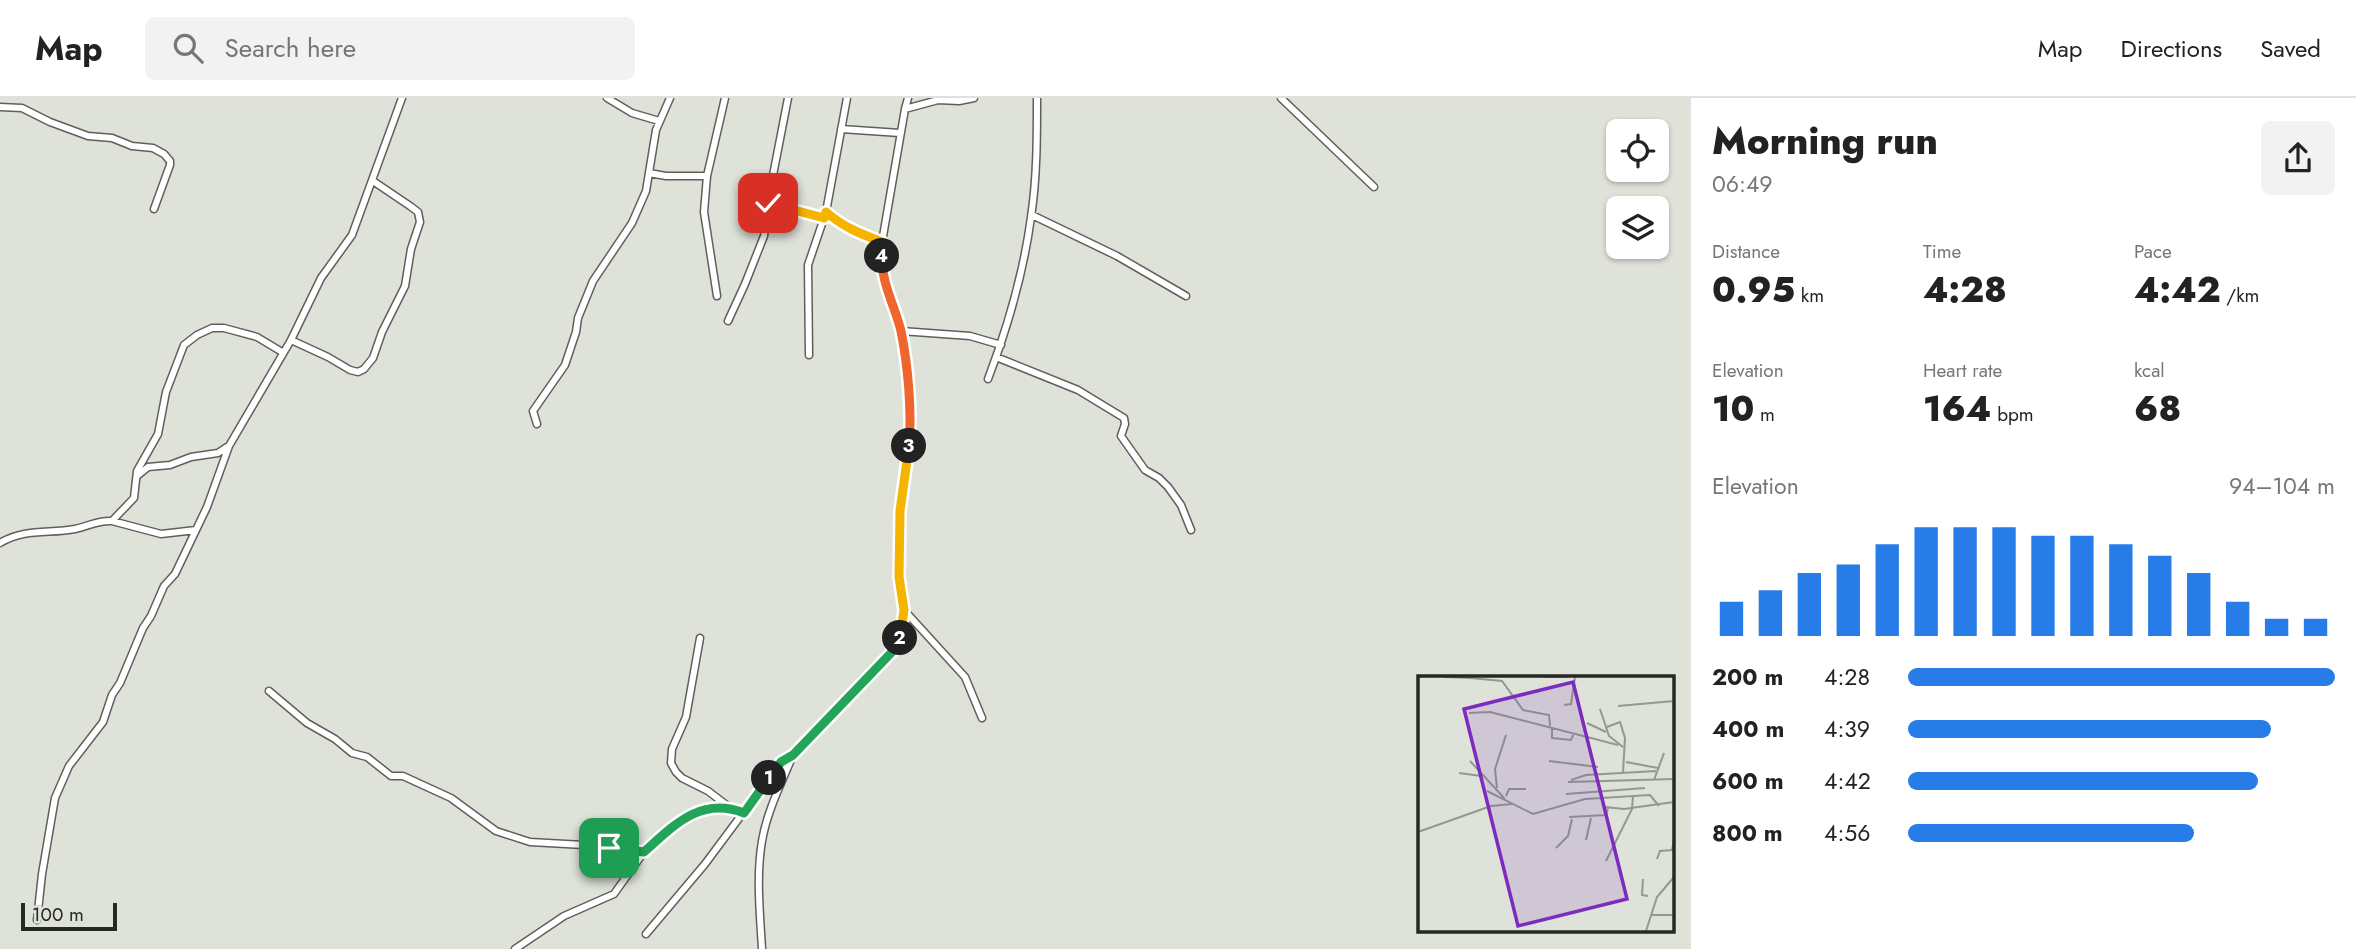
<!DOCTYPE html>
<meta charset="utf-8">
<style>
body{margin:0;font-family:Jost,sans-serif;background:#f2f2f2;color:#222;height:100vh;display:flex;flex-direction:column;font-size:26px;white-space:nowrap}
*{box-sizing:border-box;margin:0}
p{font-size:23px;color:#767676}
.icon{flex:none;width:38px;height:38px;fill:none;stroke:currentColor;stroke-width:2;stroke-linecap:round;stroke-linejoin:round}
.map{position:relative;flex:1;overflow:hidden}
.side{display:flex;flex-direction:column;background:#fff;width:665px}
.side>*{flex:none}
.controls{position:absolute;left:1606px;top:21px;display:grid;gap:14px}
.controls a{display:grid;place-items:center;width:63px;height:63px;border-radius:10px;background:#fff;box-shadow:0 2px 5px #0004;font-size:35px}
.scale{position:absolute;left:21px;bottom:18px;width:96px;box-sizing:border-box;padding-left:7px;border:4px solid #262825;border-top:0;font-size:19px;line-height:24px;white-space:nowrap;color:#262825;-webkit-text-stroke:5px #dee2d9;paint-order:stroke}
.pin{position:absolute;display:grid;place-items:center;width:60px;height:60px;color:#fff;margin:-30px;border-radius:14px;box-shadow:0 4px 10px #0006}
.km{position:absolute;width:35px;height:35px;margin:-18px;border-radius:50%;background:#222;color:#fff;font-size:19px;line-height:35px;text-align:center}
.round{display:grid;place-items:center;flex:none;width:74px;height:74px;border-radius:10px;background:#f2f2f2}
.summary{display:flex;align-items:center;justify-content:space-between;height:119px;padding:0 21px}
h1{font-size:38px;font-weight:800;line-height:52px}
.metrics{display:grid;grid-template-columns:repeat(3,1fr);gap:10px;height:119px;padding:7px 21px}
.metrics div{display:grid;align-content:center}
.metrics b{font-size:35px;font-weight:800}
.metrics small{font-size:19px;font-weight:400}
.metrics p{font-size:19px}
.chart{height:196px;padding:14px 21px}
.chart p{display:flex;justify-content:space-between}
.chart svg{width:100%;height:126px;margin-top:7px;stroke:#277ce7;stroke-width:6}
ul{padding:0 21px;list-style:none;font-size:23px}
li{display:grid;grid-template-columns:112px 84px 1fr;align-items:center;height:52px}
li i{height:18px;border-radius:9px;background:#277ce7}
header{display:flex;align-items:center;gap:42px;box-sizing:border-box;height:98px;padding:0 35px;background:#fff;border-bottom:2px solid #e0e0e0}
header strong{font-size:33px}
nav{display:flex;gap:38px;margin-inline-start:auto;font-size:24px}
.search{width:490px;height:63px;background:#f2f2f2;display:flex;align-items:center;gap:18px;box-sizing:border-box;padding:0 24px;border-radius:10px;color:#767676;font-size:26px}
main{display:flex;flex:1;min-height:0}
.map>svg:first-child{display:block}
</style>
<header>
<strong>Map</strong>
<div class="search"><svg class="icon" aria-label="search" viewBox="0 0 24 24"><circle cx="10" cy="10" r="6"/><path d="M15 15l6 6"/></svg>Search here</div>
<nav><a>Map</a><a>Directions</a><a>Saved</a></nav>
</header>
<main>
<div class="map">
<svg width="1691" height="851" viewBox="0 0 1691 851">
<rect width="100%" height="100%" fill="#dee2d9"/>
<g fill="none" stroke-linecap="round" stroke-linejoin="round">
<defs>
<path id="street" d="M607 0 632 15 659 23
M1281 0 1374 89
M0 9 22 10 50 24 88 38 112 40 132 48 153 50 164 56 170 63V67L154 111
M905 11 908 0
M841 31 900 35
M649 75 666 78H707
M768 105 824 120
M826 114C843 129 861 136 882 144
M1032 117 1117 158 1186 198
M717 198 704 114 707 78 725 0
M728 223 745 186 764 138 769 98 788 0
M901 233 970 238 1001 247
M291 242 328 259 350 272 358 274 364 271 373 260 382 234 405 188 411 151 420 124 418 114 410 108 373 83
M809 257 808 167 826 114 847 0
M996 259 1078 292 1124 320 1125 326 1121 338 1145 372 1159 380 1168 389 1181 407 1191 432
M988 281C1007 231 1024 172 1031 119 1037 80 1037 39 1037 0
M537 326 533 313 565 267 576 234 578 220 593 183 632 125 646 93 656 32 670 0
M137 378 148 369 170 367 191 359 218 355 227 349
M112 423 161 436 196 432
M0 445C25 430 49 436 75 431 89 428 98 422 112 423L134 400 137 373 158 336 166 294 184 247 197 237 212 230H224L257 239 282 254
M904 512 965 579 982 620
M700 540 686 619 672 651 671 665 676 674 682 680 708 693 729 709
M269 593 307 625 335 641 352 655 367 659 391 678H403L451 700 496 733 530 744 584 747 644 754
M37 822 42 776 55 700 69 668 103 624 112 597 120 585 143 530 151 518 164 488 175 476 207 409 229 348 291 242 321 180 352 137 402 0
M646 836 705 766 781 664 793 657 892 554 900 540 904 524 899 479 898 440 899 413 909 340 908 298 901 233 887 190 881 165 882 144 905 11 938 2 959 3 974 0
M515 851 564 818 614 796 644 754 678 725 709 710H730L744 715
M762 851C760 816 756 778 762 743 767 713 782 684 793 657"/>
</defs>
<use href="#street" stroke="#5d6159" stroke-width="9"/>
<use href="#street" stroke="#fff" stroke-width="6"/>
</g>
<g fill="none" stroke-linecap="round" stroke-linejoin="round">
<defs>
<path id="split-1" d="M609 750 644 754C674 727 701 698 744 715L769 680"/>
<path id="split-2" d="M769 680 781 664 793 657 892 554 900 540"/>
<path id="split-3" d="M900 540 904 512 899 479 900 413 909 348"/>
<path id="split-4" d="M882 158C881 185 895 208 901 233 908 267 912 314 909 348"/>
<path id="split-5" d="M768 105 824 120 826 114C843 129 861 136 882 144V158"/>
</defs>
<use href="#split-1" stroke="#fff" stroke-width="14"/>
<use href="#split-2" stroke="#fff" stroke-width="14"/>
<use href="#split-3" stroke="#fff" stroke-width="14"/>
<use href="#split-4" stroke="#fff" stroke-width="14"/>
<use href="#split-5" stroke="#fff" stroke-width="14"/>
<use href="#split-1" stroke="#22a559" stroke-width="9"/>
<use href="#split-2" stroke="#22a559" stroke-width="9"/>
<use href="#split-3" stroke="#f5b400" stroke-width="9"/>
<use href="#split-4" stroke="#f0652b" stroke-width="9"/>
<use href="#split-5" stroke="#f5b400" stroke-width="9"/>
</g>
<g transform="translate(1418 578)">
<rect width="256" height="256" fill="#dee2d9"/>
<path fill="none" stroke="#949891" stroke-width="2" d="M26 1 52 2M125 1H149M52 2 84 5 105 34 131 39 132 50M146 29 153 28 157 1M200 30 256 25M182 33 191 60 205 71M51 37 72 36 200 69M169 47 188 56M134 51V62L153 64 156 57M189 51 202 46 207 62 205 96M52 85 87 123M131 85 180 91M208 86 240 92M41 97 63 100M153 104 168 99 238 95M236 104 246 77M150 106 256 103M79 112 77 93 88 59M69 115 115 138 167 123 183 122 187 131 206 133 256 126M148 118 227 112M88 120 91 113H108M183 122 232 119 241 130M151 141 188 139 190 132M0 156 73 130 94 128M168 164 173 142M138 172 150 160 154 143M239 183 242 175 254 174 256 164M188 185 214 133 215 120M225 203 224 219 230 220M233 239H256M228 255 239 221 256 201"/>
<path fill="#7b2cbf" fill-opacity="0.15" stroke="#7b2cbf" stroke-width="3.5" d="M155 6 209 223 100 250 46 33Z"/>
<rect width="256" height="256" fill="none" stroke="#262825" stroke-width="3.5"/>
</g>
</svg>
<div class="controls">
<a><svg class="icon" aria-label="locate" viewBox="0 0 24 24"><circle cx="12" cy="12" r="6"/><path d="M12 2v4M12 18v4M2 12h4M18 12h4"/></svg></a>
<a><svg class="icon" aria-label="layers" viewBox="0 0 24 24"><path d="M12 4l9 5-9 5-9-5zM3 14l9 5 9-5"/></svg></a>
</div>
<div class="scale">100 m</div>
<div class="pin" style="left:609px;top:750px;background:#1e9e55"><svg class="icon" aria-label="arrive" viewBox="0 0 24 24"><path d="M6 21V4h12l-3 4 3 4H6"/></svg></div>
<div class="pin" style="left:768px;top:105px;background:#d93025"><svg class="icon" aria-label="check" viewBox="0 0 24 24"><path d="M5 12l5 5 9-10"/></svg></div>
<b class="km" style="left:769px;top:680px">1</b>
<b class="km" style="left:900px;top:540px">2</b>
<b class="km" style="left:909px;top:348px">3</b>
<b class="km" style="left:882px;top:158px">4</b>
</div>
<section class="side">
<div class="summary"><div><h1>Morning run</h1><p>06:49</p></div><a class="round"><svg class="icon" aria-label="share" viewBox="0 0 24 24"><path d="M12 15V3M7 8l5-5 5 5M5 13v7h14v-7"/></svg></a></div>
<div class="metrics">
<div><p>Distance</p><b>0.95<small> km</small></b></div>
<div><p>Time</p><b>4:28</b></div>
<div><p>Pace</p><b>4:42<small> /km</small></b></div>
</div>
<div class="metrics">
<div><p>Elevation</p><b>10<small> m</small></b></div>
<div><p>Heart rate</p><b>164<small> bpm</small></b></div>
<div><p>kcal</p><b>68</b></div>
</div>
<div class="chart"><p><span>Elevation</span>94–104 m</p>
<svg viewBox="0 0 160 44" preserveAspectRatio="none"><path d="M5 44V32M15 44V28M25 44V22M35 44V19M45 44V12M55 44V6M65 44V6M75 44V6M85 44V9M95 44V9M105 44V12M115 44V16M125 44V22M135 44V32M145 44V38M155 44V38"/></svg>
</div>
<ul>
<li><b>200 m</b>4:28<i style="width:100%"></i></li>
<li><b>400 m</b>4:39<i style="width:85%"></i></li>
<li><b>600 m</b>4:42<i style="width:82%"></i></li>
<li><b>800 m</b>4:56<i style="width:67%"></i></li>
</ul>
</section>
</main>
